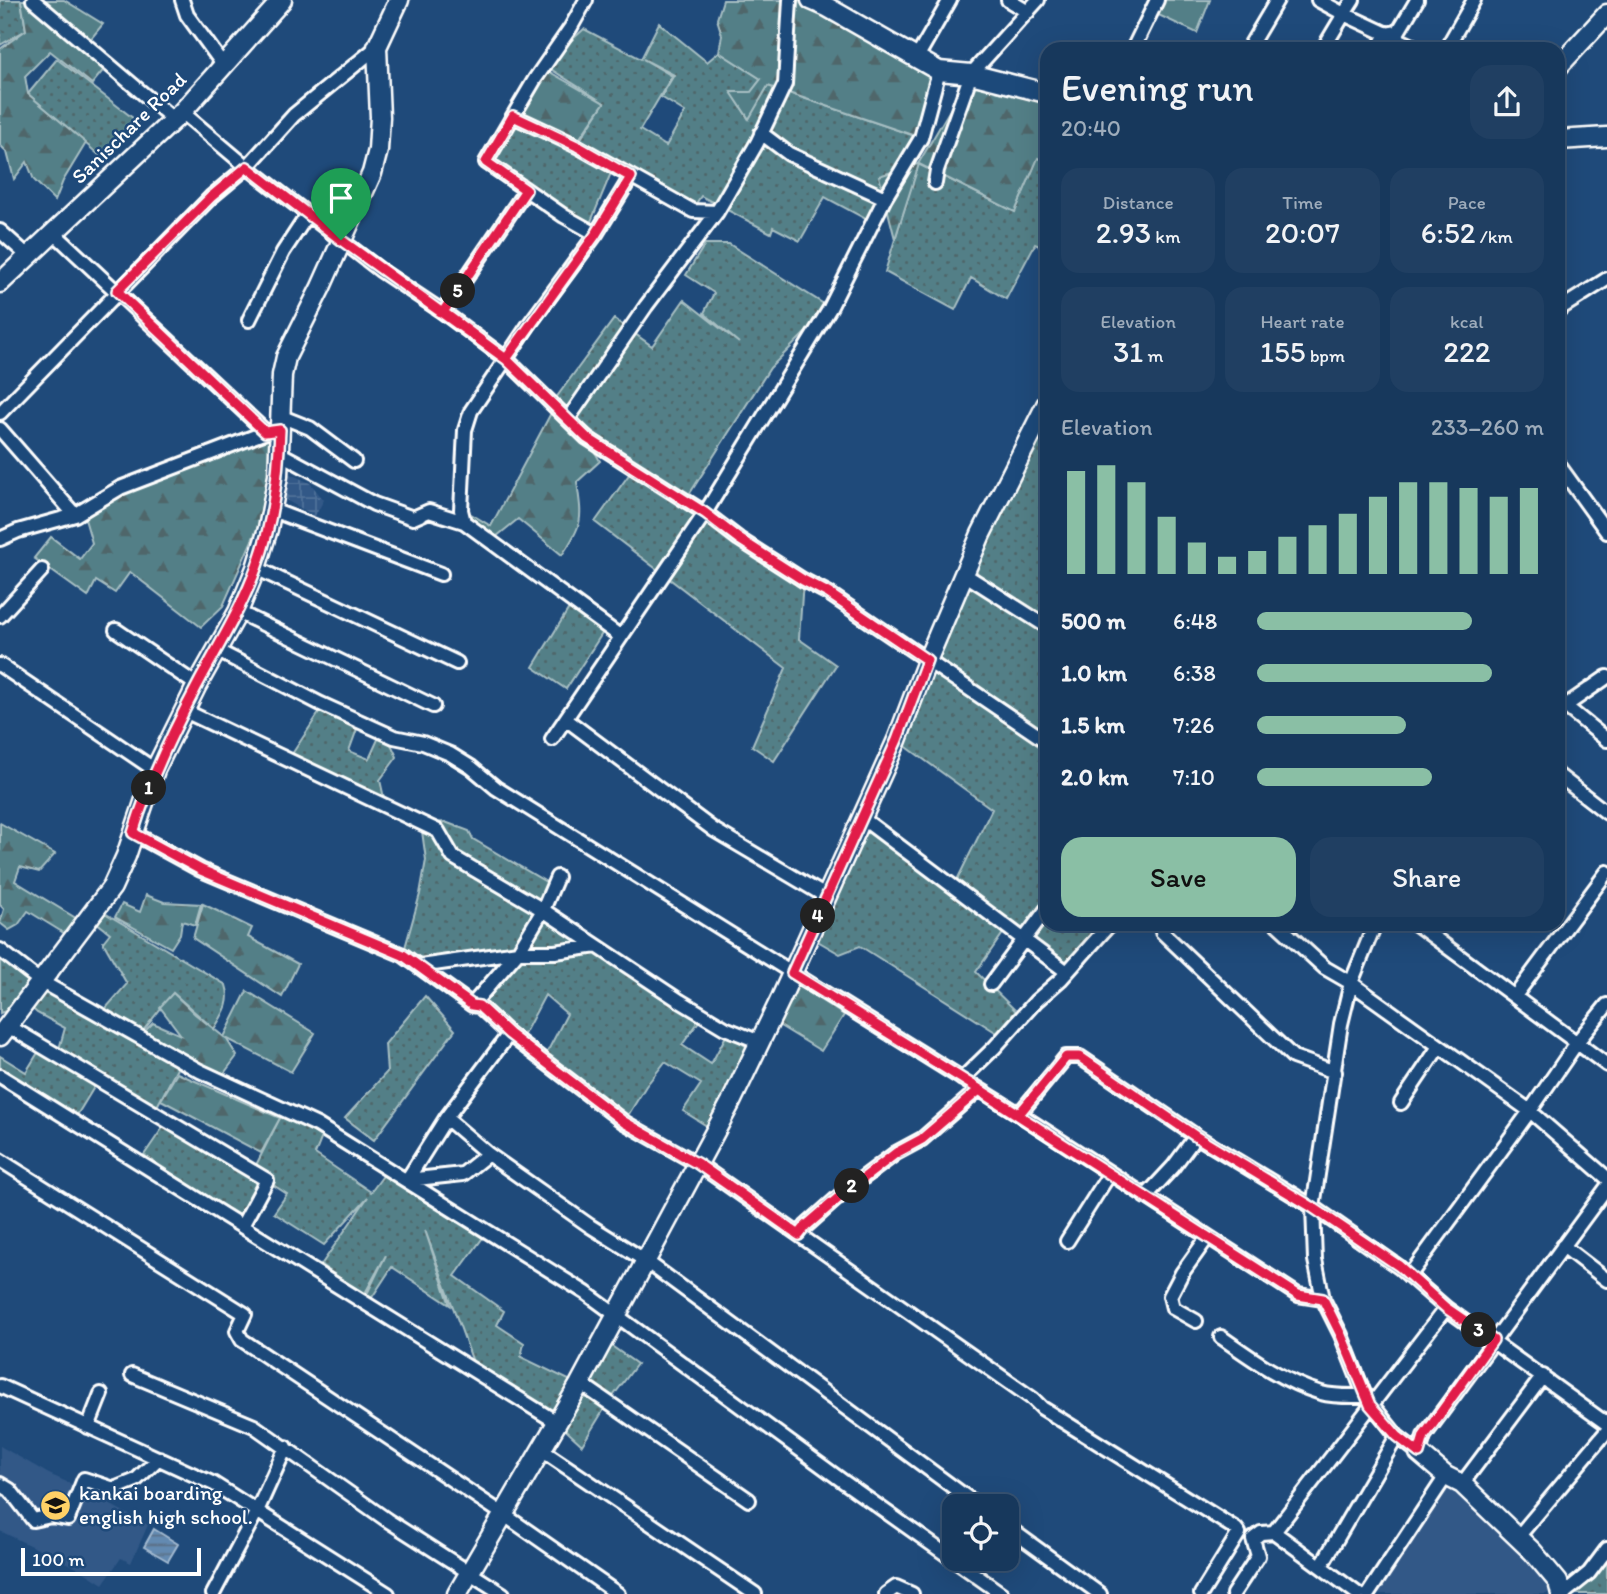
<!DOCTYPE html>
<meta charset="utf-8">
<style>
body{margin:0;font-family:Itim,sans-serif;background:#203f62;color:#f1f3f6;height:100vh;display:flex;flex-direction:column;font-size:26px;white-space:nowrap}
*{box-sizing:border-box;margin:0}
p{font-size:23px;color:#9eacbb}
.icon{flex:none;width:38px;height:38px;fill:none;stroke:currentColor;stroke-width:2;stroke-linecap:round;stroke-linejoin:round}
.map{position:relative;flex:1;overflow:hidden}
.drawer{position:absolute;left:1040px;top:42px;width:525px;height:889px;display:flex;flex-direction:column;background:#17385c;border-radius:21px;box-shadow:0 7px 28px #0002,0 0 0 2px #365272}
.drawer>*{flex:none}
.fabs{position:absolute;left:942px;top:1494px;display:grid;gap:14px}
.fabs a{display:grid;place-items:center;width:77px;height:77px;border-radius:14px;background:#17385c;box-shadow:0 7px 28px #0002,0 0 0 2px #365272;font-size:35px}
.scale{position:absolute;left:21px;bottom:18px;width:180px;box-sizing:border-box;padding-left:7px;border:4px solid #fff;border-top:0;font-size:19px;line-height:24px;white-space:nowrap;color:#fff;-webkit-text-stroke:5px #1f4a7a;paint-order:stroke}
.pin{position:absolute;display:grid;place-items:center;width:60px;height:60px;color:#fff;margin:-72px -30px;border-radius:50% 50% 50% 0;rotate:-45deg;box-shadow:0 0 7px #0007}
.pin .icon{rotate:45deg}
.km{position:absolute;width:35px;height:35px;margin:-18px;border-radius:50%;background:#222;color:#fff;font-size:19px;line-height:35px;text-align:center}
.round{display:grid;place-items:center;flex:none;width:74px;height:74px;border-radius:21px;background:#203f62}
.summary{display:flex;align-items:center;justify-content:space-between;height:119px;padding:0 21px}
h1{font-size:38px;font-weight:600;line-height:52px}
.figures{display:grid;grid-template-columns:repeat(3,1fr);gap:10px;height:119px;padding:7px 21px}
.figures div{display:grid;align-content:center;border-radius:18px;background:#203f62;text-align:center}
.figures b{font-size:30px;font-weight:600}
.figures small{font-size:19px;font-weight:400}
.figures p{font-size:19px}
.chart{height:196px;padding:14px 21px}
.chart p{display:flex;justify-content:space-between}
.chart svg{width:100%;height:126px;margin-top:7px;stroke:#8abfa5;stroke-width:6}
.action{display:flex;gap:14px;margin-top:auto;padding:14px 21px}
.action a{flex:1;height:80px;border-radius:21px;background:#8abfa5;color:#111;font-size:28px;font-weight:600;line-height:80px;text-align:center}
.action a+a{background:#203f62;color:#f1f3f6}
ul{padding:0 21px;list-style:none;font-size:23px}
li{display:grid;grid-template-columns:112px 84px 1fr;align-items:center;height:52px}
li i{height:18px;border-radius:9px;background:#8abfa5}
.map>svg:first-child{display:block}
</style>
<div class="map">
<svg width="1607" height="1594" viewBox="0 0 1607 1594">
<defs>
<pattern id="industrial-grid" width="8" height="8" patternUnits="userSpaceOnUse" patternTransform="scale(1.75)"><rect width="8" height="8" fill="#315887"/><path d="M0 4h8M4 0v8" fill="none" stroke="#507199"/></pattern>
<pattern id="grass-dots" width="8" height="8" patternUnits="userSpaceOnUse" patternTransform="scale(1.75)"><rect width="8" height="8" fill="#527f87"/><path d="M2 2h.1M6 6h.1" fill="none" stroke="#4f666a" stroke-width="1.8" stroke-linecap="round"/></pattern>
<pattern id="forest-firs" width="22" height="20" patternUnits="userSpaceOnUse" patternTransform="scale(1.75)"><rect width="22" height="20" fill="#527f87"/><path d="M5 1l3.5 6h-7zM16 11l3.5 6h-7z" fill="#4f666a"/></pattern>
<pattern id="water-rules" width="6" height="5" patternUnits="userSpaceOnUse" patternTransform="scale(1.75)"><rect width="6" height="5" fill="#648ab1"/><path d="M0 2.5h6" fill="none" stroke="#5a7189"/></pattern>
</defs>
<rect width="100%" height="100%" fill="#1f4a7a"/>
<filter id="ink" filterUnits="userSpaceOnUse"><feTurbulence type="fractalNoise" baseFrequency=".0143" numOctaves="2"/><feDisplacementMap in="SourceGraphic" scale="14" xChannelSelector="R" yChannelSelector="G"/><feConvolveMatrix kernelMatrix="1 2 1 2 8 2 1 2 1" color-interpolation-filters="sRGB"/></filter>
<g filter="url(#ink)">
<path fill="#315887" d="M0 1446 49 1474 76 1486 148 1525 131 1563 121 1558 103 1584 81 1570 0 1531Z
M1448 1484 1463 1491 1531 1557 1551 1587 1547 1594H1372Z"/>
<path fill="url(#industrial-grid)" d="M286 472 310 483 324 500 315 516 282 498Z"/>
<path fill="url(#grass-dots)" stroke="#a8bfc3" stroke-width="2" fill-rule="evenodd" d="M0 0H21L26 30 0 45Z
M659 23 707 62 719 52 761 79 751 92H732L748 118 768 86 921 138 873 223 825 197 800 241 773 227 771 233 701 196 693 208 578 143 604 103 549 68 562 49 584 29 641 59ZM643 59 674 75 661 97 685 112 666 146 640 130 672 76Z
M57 59 138 122 100 156 28 94Z
M515 118 611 173 590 224 566 213 490 159Z
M1038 157 1046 161V249L1035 244 1006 299 971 278 955 310 885 272 918 164 1015 212Z
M705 244H729L830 308 770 368 685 501 803 580 799 639 836 665 774 761 752 746 786 668 595 522 633 469 676 494 553 402 614 319 652 346 684 300 739 343 704 313 714 293 686 275Z
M1046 410V621L971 573Z
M965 579 1046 627V924H1107L1068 965 1011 922 976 972 1016 1011 997 1033 860 946 840 954 809 936 834 902 828 896 861 826 947 884 957 880 992 809 897 740Z
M571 605 605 629 566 689 533 667Z
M321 710 357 729 349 751 369 759 379 737 390 742 397 757 380 780 384 798 290 757Z
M445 822 469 831 473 839 551 885 538 910 702 1017 682 1045 711 1064 727 1034 755 1052 715 1131 683 1111 701 1084 665 1062 646 1086 624 1122 543 1060 567 1014 545 995 520 1042 475 1003 512 955 422 962 403 955 420 894 426 860 421 824Z
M103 912 226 985C232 1003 223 1014 214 1029L173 993 139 1036 181 1061 154 1112 99 1079 74 1120 0 1074V1056L26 1072 42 1046 59 1049 65 1028 37 1013 26 1003 0 1013V952L100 1015 127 984 103 942 110 933 96 922Z
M425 996 455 1030 374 1140 345 1118 387 1072 385 1044Z
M284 1110 324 1132 315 1154 371 1192 388 1169 487 1232 455 1276 504 1311 497 1325 524 1343 521 1357 579 1385 603 1340 637 1364 608 1403 582 1445 558 1423 477 1373 425 1230 450 1305 392 1267 371 1299 366 1296 386 1255 364 1295 321 1265 368 1197 324 1245 274 1213 287 1194 267 1181 243 1220 144 1155 168 1120 253 1171Z
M1607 1556V1594H1575Z"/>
<path fill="url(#forest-firs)" stroke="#a8bfc3" stroke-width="2" d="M21 0H64L103 24 89 41 106 67 92 84 50 51 25 76 28 94 86 143 63 181 55 201 34 180 27 162 14 179 7 152 0 145V49L26 30Z
M723 0H810L939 71 921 138 768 86 749 119 731 92H751L761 79 719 52 722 35 717 19Z
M548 71 604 103 577 142 517 115Z
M971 74 1046 93V161L1038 158 1015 212 919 164 895 239 879 176 918 164Z
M551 413 587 438 600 461 577 482C582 519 584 523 562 555L518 519 491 541 464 522 466 511 491 526Z
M265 434 272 436 275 447 257 529 223 606 201 627 130 572 115 593 96 581 88 597 34 558 51 537 80 559 92 543 85 519 110 500Z
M0 823 55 854 39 872 20 867 15 881 79 920 67 935 28 911 18 925 9 930 0 923 4 909 0 905Z
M146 895 164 902 201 904 195 925 182 921 180 934 171 948 115 917 122 904 140 912Z
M203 904 252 928 248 937 298 964 282 997 193 938Z
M795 984 844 1015 821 1051 777 1024Z
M247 991 315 1033 291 1072 226 1038 237 1056 219 1080 139 1037 153 1023 181 1035 160 1007 173 993 195 1014 224 1037Z
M177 1073 280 1118 261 1153 161 1100Z"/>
<path fill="#527f87" stroke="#a8bfc3" stroke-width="2" d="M1157 0H1210L1197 33 1152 12Z"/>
<path fill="url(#water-rules)" stroke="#a2b9d0" stroke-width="2" d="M154 1529 178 1544 168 1561 144 1547Z"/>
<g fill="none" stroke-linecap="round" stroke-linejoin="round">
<defs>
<path id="street" d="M33 0 173 119
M182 0 187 15 224 66
M586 0 571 27 535 79 486 162 564 216 596 234
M1008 0 1028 12
M1318 0 1344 14 1353 0
M1133 49 1157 0
M1248 49 1277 0
M1323 49 1344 14 1419 49
M1378 49 1386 34 1398 32 1417 0
M1446 49 1474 0
M916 59 950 0
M182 112 247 167 380 270 443 312 506 359 587 438 705 513 739 539 803 580 828 593 1046 741
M513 116 577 146 693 211 717 212
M761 133 789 154 885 198
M935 183 937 170 971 74 1038 0
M0 231 28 256
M53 232 266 432
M1558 310 1607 279
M443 312 526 190
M249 320 283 252 308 214
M0 413 211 197 247 167 294 115 377 47
M280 416 310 428 354 461
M568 419 646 306 717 212 757 143 785 84 790 0
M0 429 75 515
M279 453 374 504 413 518 429 511 464 522
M1558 464 1607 532
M272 510 441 574
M0 539 18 531 75 515 120 488 266 432 280 430
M256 568 457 663
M964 574 1046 626
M238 612 433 706
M0 616 42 570
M116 630 197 685
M621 637 464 522 461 510 465 430 471 411 528 326 596 234 631 177
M216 650 321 704 394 737 423 743 450 754 471 767 496 788 1019 1114 1298 1295 1323 1299
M0 665 155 770
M1565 706 1607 740
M185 711 438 831 453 857 543 910 680 1001 725 1028 760 1042
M1558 711 1607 677
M567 720 714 830 827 897
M552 739 705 513 830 308 885 198 921 138 939 71
M1558 775 1607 813
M862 818 1067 972
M133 833 201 870 403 955 472 1005 479 1006 509 1034 624 1122 698 1164 1033 1399 1042 1408 1236 1529 1239 1533 1201 1594
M1277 924 1325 968 1351 983 1530 1111 1607 1178
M1375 924 1351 983 1341 1024 1313 1207 1315 1260 1323 1299 1341 1335 1365 1396 1397 1436 1419 1453 1424 1436 1607 1187
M1416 924 1607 1065
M1162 932 1293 1057 1335 1072
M0 950 40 981 200 1071 317 1125 586 1293 844 1482 1002 1594
M518 952 543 910 557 877
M518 952H555L597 946
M420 966 518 952 472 1005
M991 984 1046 910
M1515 996 1607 872
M8 1026 267 1180 242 1226
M0 1076 558 1423
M962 1079 994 1048 1036 1001 1061 979 1110 924
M1401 1103 1438 1048
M1019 1114 1066 1057H1080L1196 1136
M446 1118 488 1154 463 1174 407 1180 446 1118 509 1034
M488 1154 590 1226 646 1261 980 1507
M0 1160 245 1314 237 1331 242 1340 503 1514 618 1594
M1145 1197 1173 1167 1196 1136 1313 1207 1399 1267 1446 1308 1607 1424
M799 1235 806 1226 843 1193 896 1153 922 1139 979 1089
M1067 1241 1110 1173
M1563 1246 1607 1280
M1409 1276 1530 1111 1578 1041 1607 1005
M1196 1321 1173 1308 1170 1296 1182 1273 1207 1238
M1221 1337C1252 1359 1284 1382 1321 1393 1334 1397 1351 1396 1365 1396
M132 1375 254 1426 387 1520 503 1594
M580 1383 749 1500
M0 1386 214 1484 388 1594
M88 1427 101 1394
M540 1449 755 1594
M0 1484 10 1490 33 1520 51 1516 68 1519 84 1479 114 1489 136 1480 159 1458
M1462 1484 1543 1376
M1006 1526 1100 1594
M1274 1532 1358 1594
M1517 1538 1607 1431
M1321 1566 1397 1436
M213 1594 257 1511 286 1447
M886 1594 896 1587 912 1594
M1233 1594 1258 1556 1253 1539 1261 1533 1274 1532 1446 1308
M1368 1594 1446 1476
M1563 1594 1589 1573 1607 1549"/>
<path id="secondary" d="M811 0 827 7 939 71 971 74 1046 93
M1558 67 1607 14
M1558 140 1607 137
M0 283 182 112 282 0
M0 1036 112 887 126 856 155 770 197 685 238 612 256 568 268 529 278 476 282 375 286 357 321 287 372 173 378 150 380 117 377 47 399 0
M1419 1453 1446 1476 1462 1484 1533 1552 1558 1582 1561 1594
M457 1594 579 1385 731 1102 781 998 897 740 927 661 981 534 1046 405"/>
</defs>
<use href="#street" stroke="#fff" stroke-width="18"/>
<use href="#secondary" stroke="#fff" stroke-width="23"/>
<use href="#street" stroke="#1f4a7a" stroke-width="12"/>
<use href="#secondary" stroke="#1f4a7a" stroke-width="18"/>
</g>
</g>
<g fill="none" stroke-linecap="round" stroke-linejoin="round" filter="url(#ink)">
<defs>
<path id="route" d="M341 240 247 167 211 197 117 291 265 432 280 430C278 477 273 522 257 566 242 608 218 646 197 686 172 733 149 781 133 833L201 870 403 955 472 1005 479 1006 509 1034 624 1122 698 1164 799 1235 806 1226 843 1194 896 1153 922 1139 979 1090 1298 1295 1323 1299 1341 1335 1370 1405 1397 1436 1419 1453 1424 1436 1493 1340 1446 1308 1399 1266 1312 1207 1195 1136 1080 1057H1066L1019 1114 792 973 897 740 927 660 828 593 803 580 739 539 705 513 587 438 506 359 443 312 526 190 486 162 513 116 577 146 631 177 596 234 506 359 341 240"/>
</defs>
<use href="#route" stroke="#fff" stroke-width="14"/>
<use href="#route" stroke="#e11d48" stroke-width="9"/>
</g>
<defs>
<symbol id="school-disc" viewBox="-11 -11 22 22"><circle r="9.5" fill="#ffd166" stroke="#1f4a7a"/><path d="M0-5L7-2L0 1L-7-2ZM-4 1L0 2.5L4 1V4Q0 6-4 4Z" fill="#111"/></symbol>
</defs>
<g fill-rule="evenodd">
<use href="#school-disc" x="38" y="1488" width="35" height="35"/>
</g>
<g text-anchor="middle" stroke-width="5" stroke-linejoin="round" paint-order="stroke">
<g font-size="21" fill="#fff" stroke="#1f4a7a">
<text transform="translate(129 128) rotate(-44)" y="7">Sanischare Road</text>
</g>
<g font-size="21" fill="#fff" stroke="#1f4a7a" text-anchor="start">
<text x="79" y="1500">kankai boarding<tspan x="79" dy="24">english high school.</tspan></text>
</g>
</g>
</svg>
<div class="fabs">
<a><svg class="icon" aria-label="locate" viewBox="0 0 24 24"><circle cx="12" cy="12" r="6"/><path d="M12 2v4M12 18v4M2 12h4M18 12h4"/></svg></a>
</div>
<div class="scale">100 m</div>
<div class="pin" style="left:341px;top:240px;background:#1e9e55"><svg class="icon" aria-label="arrive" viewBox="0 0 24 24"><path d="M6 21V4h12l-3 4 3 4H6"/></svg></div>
<b class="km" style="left:149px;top:788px">1</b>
<b class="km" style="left:852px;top:1186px">2</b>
<b class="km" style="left:1479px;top:1330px">3</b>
<b class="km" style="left:818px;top:916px">4</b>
<b class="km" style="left:458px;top:291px">5</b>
<section class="drawer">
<div class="summary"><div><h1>Evening run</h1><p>20:40</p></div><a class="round"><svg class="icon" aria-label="share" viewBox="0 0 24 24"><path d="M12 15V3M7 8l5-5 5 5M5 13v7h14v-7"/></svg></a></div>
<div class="figures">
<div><p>Distance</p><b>2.93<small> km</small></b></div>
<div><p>Time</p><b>20:07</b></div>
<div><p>Pace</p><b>6:52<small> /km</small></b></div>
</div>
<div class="figures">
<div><p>Elevation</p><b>31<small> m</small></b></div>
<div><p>Heart rate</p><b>155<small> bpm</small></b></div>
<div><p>kcal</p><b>222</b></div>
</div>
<div class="chart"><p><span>Elevation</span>233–260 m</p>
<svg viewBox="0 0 160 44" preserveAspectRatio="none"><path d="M5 44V8M15 44V6M25 44V12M35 44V24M45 44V33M55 44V38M65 44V36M75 44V31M85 44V27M95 44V23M105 44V17M115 44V12M125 44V12M135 44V14M145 44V17M155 44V14"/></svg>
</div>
<ul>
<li><b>500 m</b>6:48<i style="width:75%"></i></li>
<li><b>1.0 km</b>6:38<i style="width:82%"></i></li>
<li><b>1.5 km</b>7:26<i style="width:52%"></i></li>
<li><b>2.0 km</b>7:10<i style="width:61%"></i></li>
</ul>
<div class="action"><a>Save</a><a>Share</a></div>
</section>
</div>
